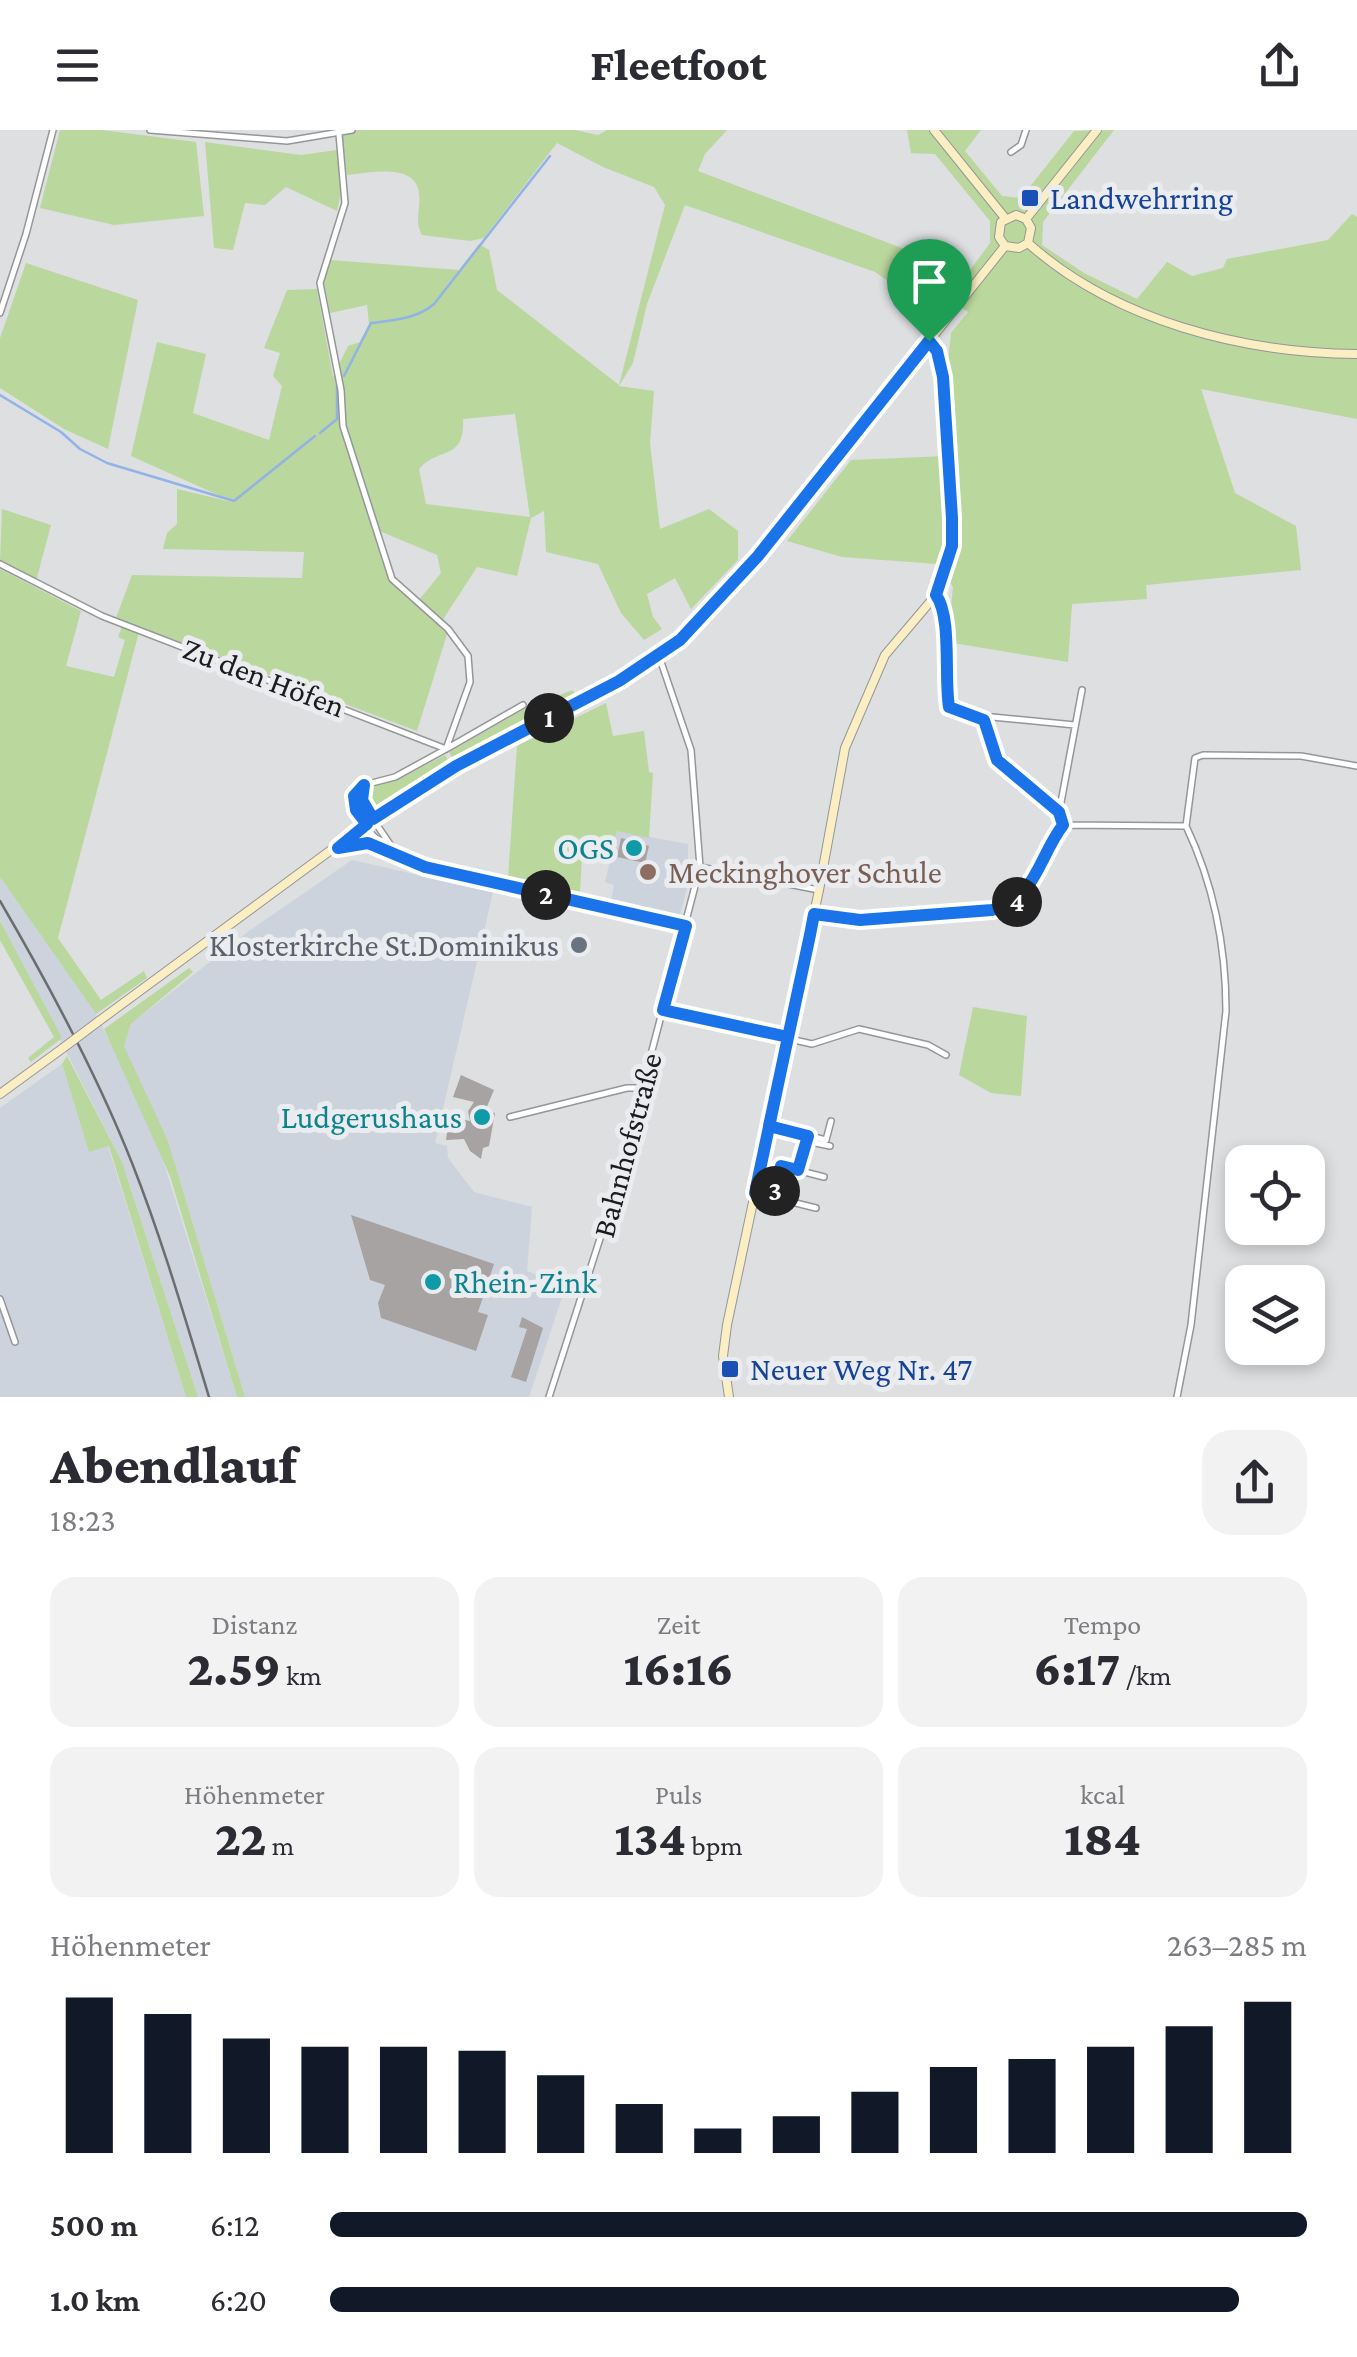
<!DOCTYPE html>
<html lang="de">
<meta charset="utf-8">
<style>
body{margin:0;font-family:"Crimson Pro",serif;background:#f2f2f3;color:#2b2b33;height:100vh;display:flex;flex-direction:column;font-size:38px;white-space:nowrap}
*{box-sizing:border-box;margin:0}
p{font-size:32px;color:#7c7c81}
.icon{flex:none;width:55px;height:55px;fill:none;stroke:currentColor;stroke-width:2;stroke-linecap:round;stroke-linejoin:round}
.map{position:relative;height:1267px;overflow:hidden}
.side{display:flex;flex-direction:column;background:#fff;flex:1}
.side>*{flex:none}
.tools{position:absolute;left:1225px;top:1015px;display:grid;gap:20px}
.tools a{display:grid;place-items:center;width:100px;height:100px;border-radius:20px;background:#fff;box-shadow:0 5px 15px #0003;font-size:50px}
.pin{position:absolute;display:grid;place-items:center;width:85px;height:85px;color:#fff;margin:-102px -42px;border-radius:50% 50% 50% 0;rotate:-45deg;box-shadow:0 0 10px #0007}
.pin .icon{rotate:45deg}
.km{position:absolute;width:50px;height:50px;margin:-25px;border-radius:50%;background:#222;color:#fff;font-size:28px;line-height:50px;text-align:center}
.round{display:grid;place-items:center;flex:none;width:105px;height:105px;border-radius:30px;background:#f2f2f3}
.summary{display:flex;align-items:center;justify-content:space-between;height:170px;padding:0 50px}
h1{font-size:55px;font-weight:800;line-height:75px}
.metrics{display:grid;grid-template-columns:repeat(3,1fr);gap:15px;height:170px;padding:10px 50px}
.metrics div{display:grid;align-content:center;border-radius:25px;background:#f2f2f3;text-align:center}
.metrics b{font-size:50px;font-weight:800}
.metrics small{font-size:28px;font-weight:400}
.metrics p{font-size:28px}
.chart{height:280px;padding:20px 50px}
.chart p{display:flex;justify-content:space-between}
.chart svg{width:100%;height:180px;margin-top:10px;stroke:#111827;stroke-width:6}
ul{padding:0 50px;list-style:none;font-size:32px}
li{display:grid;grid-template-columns:160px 120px 1fr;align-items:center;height:75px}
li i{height:25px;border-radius:12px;background:#111827}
header{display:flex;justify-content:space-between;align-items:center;height:130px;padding:0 50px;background:#fff;font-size:45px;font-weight:800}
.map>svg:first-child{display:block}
</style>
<header><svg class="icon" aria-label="menu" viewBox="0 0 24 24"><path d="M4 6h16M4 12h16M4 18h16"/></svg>Fleetfoot<svg class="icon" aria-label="share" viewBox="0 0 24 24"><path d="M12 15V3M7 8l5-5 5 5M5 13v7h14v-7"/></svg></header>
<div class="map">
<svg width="1357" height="1267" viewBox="0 0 1357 1267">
<rect width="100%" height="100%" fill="#dddfe1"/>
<path fill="#ccd3dc" d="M617 701 688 714V754L679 789 611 770 614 755 605 752Z
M352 730 493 762 435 1013 447 1016 448 1028 474 1062 532 1077 527 1141 566 1155 529 1267H245L168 1011 127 927 124 916 131 894 249 801Z
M0 747 96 884 155 1005 237 1267H198L122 1032 0 791Z
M62 934 89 1022 108 1016 186 1267H0V978Z"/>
<path fill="#bad79d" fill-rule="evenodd" d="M60 0H102L196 12 204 86 114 95 40 78Z
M358 0H575L598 5 607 0H727L705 24 698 41 968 143 990 113V91L935 24 911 23 907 0H981L965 21 1002 66 1021 68 1074 1 1114 0 1043 92 1042 115 1084 143 1137 169 1167 132 1192 146 1223 138 1227 129 1328 110 1352 84 1357 87V289L1201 259 1235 363 1296 396 1301 440 1146 455 1147 469 1072 474 1068 532 947 512 953 457 938 434 842 427 787 411 851 330 946 326 943 278 951 203 968 182 958 175 941 195 926 172 911 167 875 142 685 75 647 174 633 233 619 256 654 261 650 313 660 399 709 379 738 401V430L691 479 675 448 647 464 653 487 662 499 644 510 621 483 598 434 546 422 544 381 531 388 517 446 477 437 442 491 418 471 441 443 437 425 382 402 377 404 390 449 448 501 417 601 116 488 132 445 302 448 304 422 163 419 167 403 177 394V359L236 373 131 326 157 212 206 224 193 283 269 310 282 256 273 246 280 223 264 218 287 160 317 159 333 247 348 216 360 212 369 194 367 175 330 183 324 151 330 130 459 140 479 114 489 120 497 160 619 255 665 75 654 57 603 37 557 13 484 108 470 111 422 105C414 91 421 79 419 64 417 32 368 43 347 45L342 5ZM515 284 530 387 426 374 419 339C439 316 465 331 463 289Z
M205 12 301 25 337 20 341 62 337 81 286 57 265 75 245 73 233 120 214 118Z
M26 133 138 170 108 319 64 299 0 258V208Z
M2 379 51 395 36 451 0 432Z
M0 439 81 481 66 536 114 547 125 510 118 507 122 497 139 502 58 808 101 870 144 841 147 848 96 884 0 747Z
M573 560 576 568 454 631 449 622 528 577Z
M606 573 613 606 644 601 649 642 653 643 649 708 617 701 609 732 582 725 580 763 508 748 517 616Z
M445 625 450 633 383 675 375 677 367 674 364 667 369 657 405 646Z
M0 791 62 908 31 932 28 928 54 907 0 810Z
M189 838 193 842 131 894 124 916 168 1011 245 1267H237L170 1046 104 899Z
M973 877 1027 886 1021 966 991 963 959 945Z
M67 926 122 1032 198 1267H186L109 1016 89 1022 62 934Z"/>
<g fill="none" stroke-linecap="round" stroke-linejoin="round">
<path stroke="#92b3e7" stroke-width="2.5" d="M344 246 371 193C393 190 417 189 434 174L550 26
M0 265 61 302 80 319 107 333 234 371 315 306
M320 303 337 289V257"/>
</g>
<path fill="#a6a3a2" d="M621 708 649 716 645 733 617 727Z
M461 945 494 960 485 981 495 983 489 1016 483 1018 481 1029 470 1021 464 1009 446 1010 449 987 470 991 468 981 474 972 453 967Z
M351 1085 494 1134 478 1182 488 1185 476 1221 381 1188 378 1173 385 1155 370 1150Z
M522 1187 543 1198 526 1252 511 1247 527 1199 519 1197Z"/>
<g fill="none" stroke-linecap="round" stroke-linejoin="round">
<defs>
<path id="street" d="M150 0 287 11 352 0
M339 4 345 73 320 153 341 260 343 296 392 449 448 499 468 526 470 552 446 619
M1011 22 1021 15 1026 0
M0 183 26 104 53 0
M0 434 102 486 446 619
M936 465C952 487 944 547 949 577L983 590
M448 618 523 575
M446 619 395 647 364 655 354 666C359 702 392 727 425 737L686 796
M362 660 366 679 396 723
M1059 683 997 630 983 590 992 587 1075 595
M1063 695 1059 683 1082 560
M1186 696 1195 628 1203 625 1301 626 1357 636
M337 717 368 713 383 719
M700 737 819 760
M815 785 859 790 992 780C1036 769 1039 728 1063 695L1186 696
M663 880 812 914 859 899 928 915 946 925
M510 987 627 958H643
M769 996 826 1010 831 991
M799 1040 806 1011 830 1016
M755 1063 816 1078
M773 1067 781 1036 824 1047
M0 1169 15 1212
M549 1267 615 1062 700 737 691 620 659 526
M1177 1267 1191 1195 1226 881C1226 816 1214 755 1186 696"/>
<path id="secondary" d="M934 0 1005 88
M1026 89 1097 0
M1028 113C1115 191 1243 223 1357 224
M1005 116 999 107 1001 92 1016 85 1026 89
M1005 116 1019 118 1028 113 1031 98 1026 89
M99 891 373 689 456 636 619 551 680 510 758 426 1005 116
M0 964 63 918
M729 1267 723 1226 727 1195 819 760 845 618 885 525 936 465 946 444 952 417V388L943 247 937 221 929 211"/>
</defs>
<use href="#street" stroke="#959699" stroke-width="8"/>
<use href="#secondary" stroke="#959699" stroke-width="10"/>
<use href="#street" stroke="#fff" stroke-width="5"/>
<use href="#secondary" stroke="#fbeec2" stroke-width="8"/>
<path stroke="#6b6c6e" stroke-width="2.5" d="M0 771C49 855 96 942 132 1033 162 1109 185 1188 209 1267"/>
<defs>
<path id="secondary-bridge" d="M63 918 99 891"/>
</defs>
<use href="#secondary-bridge" stroke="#959699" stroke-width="10" stroke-linecap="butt"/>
<use href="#secondary-bridge" stroke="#fbeec2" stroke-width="8"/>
</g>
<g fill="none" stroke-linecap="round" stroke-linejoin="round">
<defs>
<path id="route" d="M929 211 758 426 680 510 619 551 456 636 373 689 362 670 364 655 354 666 356 680 367 694 338 718 368 713 425 737 686 796 663 880 788 907 755 1063 773 1067 781 1036 798 1040 808 1006 769 996 810 805 814 784 860 790 992 780C1036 769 1038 728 1063 695L1059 682 997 630 984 590 949 577C944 547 952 487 936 465L952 416V388L943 247 937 221 929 211"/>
</defs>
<use href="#route" stroke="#fff" stroke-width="20"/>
<use href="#route" stroke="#1a73e8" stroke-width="12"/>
</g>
<g fill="#1a4fb4" stroke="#eaecef" stroke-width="4">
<rect x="1020" y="58" width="20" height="20" rx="5"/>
<rect x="720" y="1229" width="20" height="20" rx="5"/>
</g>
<g fill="#0f9aa8" stroke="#eaecef" stroke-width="4">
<circle cx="634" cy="718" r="10"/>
<circle cx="482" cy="987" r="10"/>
<circle cx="433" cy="1152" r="10"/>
</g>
<circle fill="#8d6e63" stroke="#eaecef" stroke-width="4" cx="648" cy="742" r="10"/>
<circle fill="#6b7280" stroke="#eaecef" stroke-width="4" cx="579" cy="815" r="10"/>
<g text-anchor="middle" stroke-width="10" stroke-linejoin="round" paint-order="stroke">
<g font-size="32" fill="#164399" stroke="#eaecef" text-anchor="start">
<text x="1050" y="79">Landwehrring</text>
<text x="750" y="1250">Neuer Weg Nr. 47</text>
</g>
<g font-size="32" fill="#1b1c1d" stroke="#eaecef">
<text transform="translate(264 547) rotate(21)" y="11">Zu den Höfen</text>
<text transform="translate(627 1015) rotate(-75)" y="11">Bahnhofstraße</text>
</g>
<g font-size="32" fill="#0d838f" stroke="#eaecef" text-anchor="end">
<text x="614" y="729">OGS</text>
<text x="462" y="998">Ludgerushaus</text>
<text x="453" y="1163" text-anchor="start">Rhein-Zink</text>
</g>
<g font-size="32" fill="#785e54" stroke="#eaecef" text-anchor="start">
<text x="668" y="753">Meckinghover Schule</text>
</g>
<g font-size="32" fill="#5b616d" stroke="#eaecef" text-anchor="end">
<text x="559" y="826">Klosterkirche St.Dominikus</text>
</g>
</g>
</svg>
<div class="tools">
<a><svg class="icon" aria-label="locate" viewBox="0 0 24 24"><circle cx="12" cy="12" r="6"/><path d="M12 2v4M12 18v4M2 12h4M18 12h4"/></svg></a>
<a><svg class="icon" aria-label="layers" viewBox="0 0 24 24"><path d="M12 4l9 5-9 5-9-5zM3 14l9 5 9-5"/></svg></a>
</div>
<div class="pin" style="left:929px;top:211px;background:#1e9e55"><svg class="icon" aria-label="arrive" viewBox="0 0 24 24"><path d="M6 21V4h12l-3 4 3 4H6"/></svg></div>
<b class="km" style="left:549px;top:588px">1</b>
<b class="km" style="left:546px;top:765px">2</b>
<b class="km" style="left:775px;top:1061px">3</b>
<b class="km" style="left:1017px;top:772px">4</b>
</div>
<section class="side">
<div class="summary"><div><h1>Abendlauf</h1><p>18:23</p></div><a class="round"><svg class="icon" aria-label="share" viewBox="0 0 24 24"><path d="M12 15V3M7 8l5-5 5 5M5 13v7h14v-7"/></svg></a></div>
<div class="metrics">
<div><p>Distanz</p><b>2.59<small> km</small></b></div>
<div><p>Zeit</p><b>16:16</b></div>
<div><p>Tempo</p><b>6:17<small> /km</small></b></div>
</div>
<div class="metrics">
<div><p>Höhenmeter</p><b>22<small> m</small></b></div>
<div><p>Puls</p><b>134<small> bpm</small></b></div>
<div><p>kcal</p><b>184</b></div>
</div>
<div class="chart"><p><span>Höhenmeter</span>263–285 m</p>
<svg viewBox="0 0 160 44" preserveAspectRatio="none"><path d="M5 44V6M15 44V10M25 44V16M35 44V18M45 44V18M55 44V19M65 44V25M75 44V32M85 44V38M95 44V35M105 44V29M115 44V23M125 44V21M135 44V18M145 44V13M155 44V7"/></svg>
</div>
<ul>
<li><b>500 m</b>6:12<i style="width:100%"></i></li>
<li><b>1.0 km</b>6:20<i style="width:93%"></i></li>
</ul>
</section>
